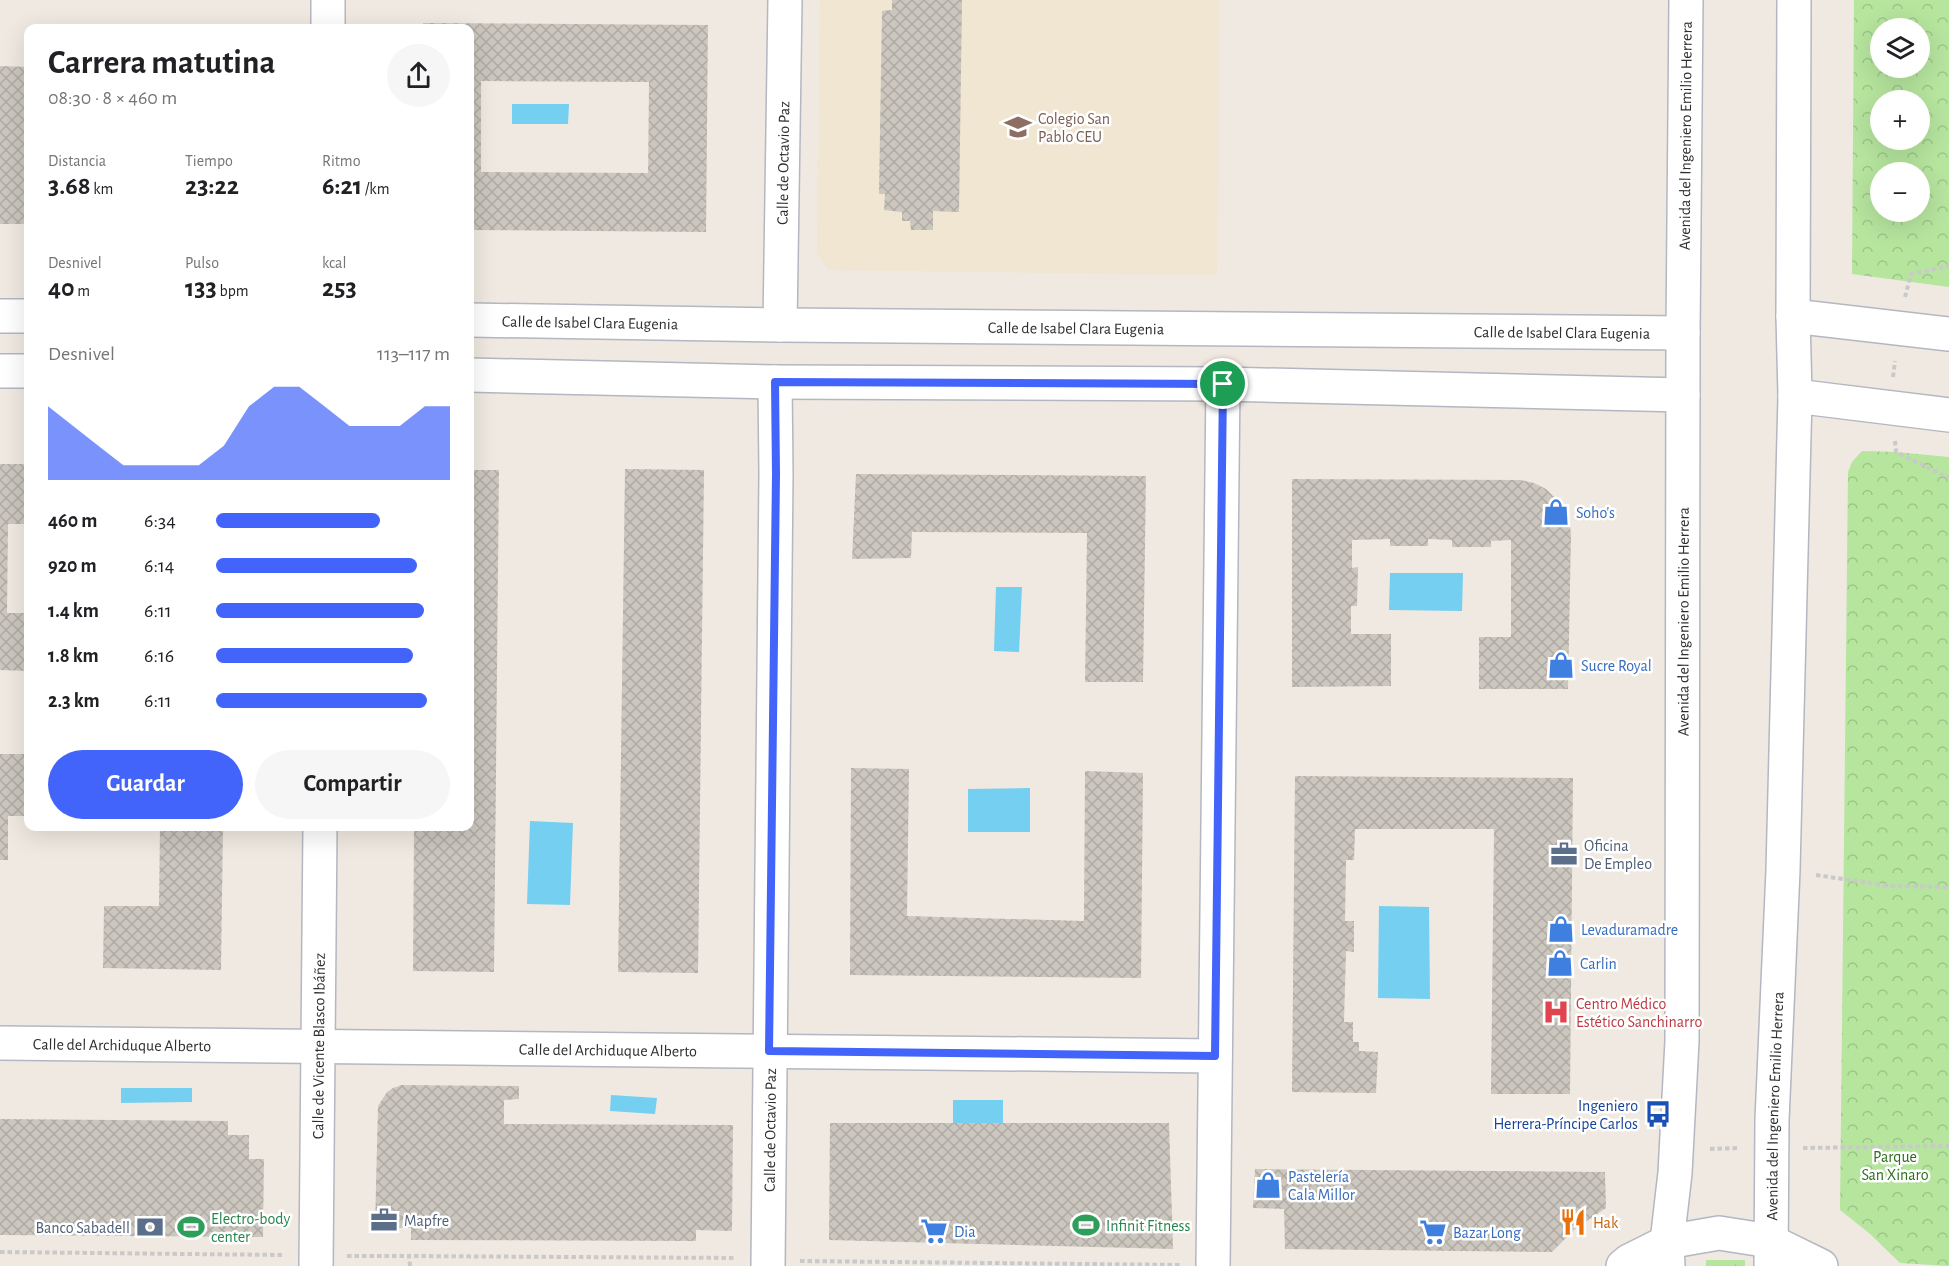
<!DOCTYPE html>
<html lang="es">
<meta charset="utf-8">
<style>
body{margin:0;font-family:"Alegreya Sans",sans-serif;background:#f6f6f6;color:#202124;height:100vh;display:flex;flex-direction:column;font-size:22px;white-space:nowrap}
*{box-sizing:border-box;margin:0}
p{font-size:20px;color:#757577}
.icon{flex:none;width:33px;height:33px;fill:none;stroke:currentColor;stroke-width:2;stroke-linecap:round;stroke-linejoin:round}
.map{position:relative;flex:1;overflow:hidden}
.sheet{position:absolute;left:24px;top:24px;width:450px;height:807px;display:flex;flex-direction:column;background:#fff;border-radius:12px;box-shadow:0 6px 24px #0002}
.sheet>*{flex:none}
.tools{position:absolute;left:1870px;top:18px;display:grid;gap:12px}
.tools a{display:grid;place-items:center;width:60px;height:60px;border-radius:50%;background:#fff;box-shadow:0 6px 24px #0002;font-size:30px}
.pin{position:absolute;display:grid;place-items:center;width:51px;height:51px;color:#fff;margin:-26px;border:3px solid #fff;border-radius:50%;box-shadow:0 2px 6px #0007}
.round{display:grid;place-items:center;flex:none;width:63px;height:63px;border-radius:32px;background:#f6f6f6}
.headline{display:flex;align-items:center;justify-content:space-between;height:102px;padding:0 24px}
h1{font-size:33px;font-weight:700;line-height:45px}
.figures{display:grid;grid-template-columns:repeat(3,1fr);gap:9px;height:102px;padding:6px 24px}
.figures div{display:grid;align-content:center}
.figures b{font-size:26px;font-weight:700}
.figures small{font-size:16px;font-weight:400}
.figures p{font-size:16px}
.chart{height:168px;padding:12px 24px}
.chart p{display:flex;justify-content:space-between}
.chart svg{width:100%;height:108px;margin-top:6px;fill:#4264fb;opacity:.7}
.primary-button{display:flex;gap:12px;margin-top:auto;padding:12px 24px}
.primary-button a{flex:1;height:69px;border-radius:36px;background:#4264fb;color:#fff;font-size:24px;font-weight:700;line-height:69px;text-align:center}
.primary-button a+a{background:#f6f6f6;color:#202124}
ul{padding:0 24px;list-style:none;font-size:20px}
li{display:grid;grid-template-columns:96px 72px 1fr;align-items:center;height:45px}
li i{height:15px;border-radius:8px;background:#4264fb}
.map>svg:first-child{display:block}
</style>
<div class="map">
<svg width="1949" height="1266" viewBox="0 0 1949 1266">
<defs>
<pattern id="grass-tufts" width="24" height="20" patternUnits="userSpaceOnUse" patternTransform="scale(1.5)"><rect width="24" height="20" fill="#b6e59e"/><path d="M3 7l-1-3M5 7V3M7 7l1-3M15 17l-1-3M17 17v-4M19 17l1-3" fill="none" stroke="#9dc588"/></pattern>
<pattern id="forest-crowns" width="20" height="18" patternUnits="userSpaceOnUse" patternTransform="scale(1.5)"><rect width="20" height="18" fill="#b6e59e"/><path d="M2 6a3 3 0 1 1 6 0M12 15a3 3 0 1 1 6 0" fill="none" stroke="#9dc588"/></pattern>
<pattern id="building-cross-hatch" width="8" height="8" patternUnits="userSpaceOnUse" patternTransform="scale(1.5)"><rect width="8" height="8" fill="#cbc7bf"/><path d="M0 0l8 8M0 8l8-8" fill="none" stroke="#afaba4"/></pattern>
</defs>
<rect width="100%" height="100%" fill="#efe9e1"/>
<path fill="#f0e6d1" d="M820 0H1219L1217 275 828 270 817 253Z"/>
<path fill="url(#grass-tufts)" d="M1706 1260H1745V1266H1706Z"/>
<path fill="url(#forest-crowns)" fill-rule="evenodd" d="M1854 0H1949V287L1852 274ZM1881 28H1920V68H1881ZM1881 100H1920V140H1881ZM1881 172H1920V212H1881Z
M1862 451 1896 452 1949 457V1266L1900 1263 1869 1233 1840 1210 1848 472 1852 462Z"/>
<path fill="#75cff0" d="M512 104H569L568 124H512Z
M1390 573H1463L1462 611 1389 610Z
M996 587H1022L1019 652 994 651Z
M1030 788V832H968V789Z
M530 821 573 823 570 905 527 904Z
M1379 906 1429 907 1430 999 1378 998Z
M121 1088H192V1102L121 1103Z
M611 1095 657 1098 655 1114 610 1111Z
M953 1100H1003V1123H953Z"/>
<path fill="url(#building-cross-hatch)" fill-rule="evenodd" d="M892 0H962L959 212 933 211V230H911L910 221H902V212L884 210 885 194H879L882 11 892 10Z
M423 23 708 25 706 232 470 230V28H423ZM481 81 649 82 648 173 481 172Z
M0 66 28 67V224H0Z
M0 464H28V524H8L7 613H28V671L0 670Z
M625 469 704 470 698 973 618 972Z
M470 470H499L494 972 413 971 414 826H470Z
M856 474 1146 476 1143 682H1085L1087 533 912 532 911 558 852 559Z
M1292 479 1521 480 1534 483 1546 489 1564 507 1569 517 1571 534 1568 689H1479V637H1511V540L1491 541V547H1452V540L1428 539V546H1390V539L1352 540V568L1358 567 1357 606H1351V634H1391V686L1292 687Z
M0 754H28V816H8V860H0Z
M851 768 909 769 907 916 1084 921 1085 771 1143 773 1141 978 850 975Z
M1295 776 1573 778 1570 1094H1491L1494 829H1355L1354 860H1346L1345 921H1354V952L1346 951 1344 1022H1353V1042H1359V1051L1378 1052 1376 1093 1292 1092Z
M160 826H223L221 970 103 968 104 906H159Z
M402 1085 519 1086V1099L504 1100V1124L733 1125 732 1231 696 1230V1241L411 1240V1228L375 1227 378 1106 387 1092 393 1088Z
M0 1119 228 1121V1135H249V1159H264L263 1237 0 1235Z
M830 1123H1169L1173 1249 829 1240Z
M1255 1169 1605 1172 1606 1208 1576 1228 1552 1252 1285 1249 1284 1209 1253 1208Z"/>
<g fill="none" stroke-linecap="round" stroke-linejoin="round">
<defs>
<g id="street">
<path d="M328 28V0"/>
<path d="M0 316H28"/>
<path d="M1793 316 1949 334"/>
<path id="s1" d="M470 320 780 325 1683 333"/>
<path id="s2" d="M780 325 785 0"/>
<path d="M0 371H28"/>
<path d="M470 375 775 382 1223 384 1683 395"/>
<path d="M1795 396 1949 415"/>
<path id="s3" d="M0 1043 1215 1056"/>
<path id="s4" d="M316 1266 320 826"/>
<path id="s5" d="M768 1266 776 474 775 382"/>
<path d="M1213 1266 1223 384"/>
</g>
<g id="secondary">
<path d="M1623 1266 1629 1261 1667 1242 1719 1233 1770 1241 1821 1266"/>
<path id="s6" d="M1668 1266 1667 1242 1675 1173 1682 1041 1683 333 1686 0"/>
<path id="s7" d="M1771 1266 1772 1120 1783 870 1795 396 1793 316 1794 0"/>
</g>
</defs>
<use href="#street" stroke="#b4b7c1" stroke-width="36"/>
<use href="#secondary" stroke="#b4b7c1" stroke-width="36"/>
<path stroke="#c9c9c9" stroke-width="4" stroke-dasharray="4.5 3" stroke-linecap="butt" d="M1905 297 1911 274 1949 266
M1893 377 1895 361
M1895 441 1896 452 1949 478
M1816 875 1889 886 1949 887
M1803 1148 1949 1146
M1710 1149 1738 1148
M0 1252 283 1255
M347 1256H409
M800 1261 1182 1265
M410 1266 409 1256 735 1258"/>
<use href="#street" stroke="#fff" stroke-width="33"/>
<use href="#secondary" stroke="#fff" stroke-width="33"/>
</g>
<g fill="none" stroke-linecap="round" stroke-linejoin="round">
<defs>
<path id="route" d="M775 382 1223 384 1215 1056 769 1051 776 474Z"/>
</defs>
<use href="#route" stroke="#fff" stroke-width="12"/>
<use href="#route" stroke="#4264fb" stroke-width="8"/>
</g>
<defs>
<symbol id="school-bare" viewBox="-9 -9 18 18"><path d="M0-5L7-2L0 1L-7-2ZM-4 1L0 2.5L4 1V4Q0 6-4 4Z" fill="#8d6e63" stroke="#fff" stroke-width="2.5" paint-order="stroke"/></symbol>
<symbol id="shop-bare" viewBox="-9 -9 18 18"><path d="M-5-2.5h2.3a2.7 3.5 0 0 1 5.4 0H5L5.5 6h-11ZM-1.5-2.5h3a1.5 2.3 0 0 0-3 0Z" fill="#3f7fe0" stroke="#fff" stroke-width="2.5" paint-order="stroke"/></symbol>
<symbol id="office-bare" viewBox="-9 -9 18 18"><path d="M-6-3h4V-5.5h4V-3h4V5H-6ZM-1-4.5V-3h2v-1.5ZM-6 0V1H6V0Z" fill="#5c6f8a" stroke="#fff" stroke-width="2.5" paint-order="stroke"/></symbol>
<symbol id="hospital-bare" viewBox="-9 -9 18 18"><path d="M-5-5h3v3.5h4V-5h3V5h-3V1.5h-4V5h-3Z" fill="#e0444e" stroke="#fff" stroke-width="2.5" paint-order="stroke"/></symbol>
<symbol id="bus-bare" viewBox="-9 -9 18 18"><path d="M-5-6H5V4H4V6H2V4H-2V6H-4V4H-5ZM-3.5-4V0h7V-4ZM-3.5 1.2v1.5H-2V1.2ZM2 1.2v1.5H3.5V1.2Z" fill="#1a4fb4" stroke="#fff" stroke-width="2.5" paint-order="stroke"/></symbol>
<symbol id="restaurant-bare" viewBox="-9 -9 18 18"><path d="M-5-6h1v4h1v-4h1v4h1v-4h1v5L-1.5 .5V6h-2V.5L-5-1ZM5-6V6H3V1.5H1.5Q1.5-4 5-6Z" fill="#e8710a" stroke="#fff" stroke-width="2.5" paint-order="stroke"/></symbol>
<symbol id="stadium-bare" viewBox="-9 -9 18 18"><path d="M0-5a6.5 5 0 1 0 0 10a6.5 5 0 1 0 0-10ZM-3.5-1.8h7v3.6h-7Z" fill="#2e9e5b" stroke="#fff" stroke-width="2.5" paint-order="stroke"/></symbol>
<symbol id="bank-bare" viewBox="-9 -9 18 18"><path d="M-6-4H6V4H-6ZM0-2.3a2.3 2.3 0 1 0 0 4.6a2.3 2.3 0 1 0 0-4.6Z" fill="#5c6f8a" stroke="#fff" stroke-width="2.5" paint-order="stroke"/></symbol>
<symbol id="supermarket-bare" viewBox="-9 -9 18 18"><path d="M-6-5.5h2.5l.6 2H6L4.5 2H-2.5L-4.4-4H-6ZM-1.5 3.2a1.3 1.3 0 1 0 .1 0ZM3 3.2a1.3 1.3 0 1 0 .1 0Z" fill="#3f7fe0" stroke="#fff" stroke-width="2.5" paint-order="stroke"/></symbol>
</defs>
<g fill-rule="evenodd">
<use href="#school-bare" x="999" y="108" width="38" height="38"/>
<use href="#shop-bare" x="1537" y="493" width="38" height="38"/>
<use href="#shop-bare" x="1542" y="646" width="38" height="38"/>
<use href="#office-bare" x="1545" y="835" width="38" height="38"/>
<use href="#shop-bare" x="1542" y="910" width="38" height="38"/>
<use href="#shop-bare" x="1541" y="944" width="38" height="38"/>
<use href="#hospital-bare" x="1537" y="993" width="38" height="38"/>
<use href="#bus-bare" x="1639" y="1095" width="38" height="38"/>
<use href="#shop-bare" x="1249" y="1166" width="38" height="38"/>
<use href="#office-bare" x="365" y="1201" width="38" height="38"/>
<use href="#restaurant-bare" x="1554" y="1203" width="38" height="38"/>
<use href="#stadium-bare" x="1067" y="1206" width="38" height="38"/>
<use href="#bank-bare" x="131" y="1208" width="38" height="38"/>
<use href="#stadium-bare" x="172" y="1208" width="38" height="38"/>
<use href="#supermarket-bare" x="915" y="1212" width="38" height="38"/>
<use href="#supermarket-bare" x="1414" y="1213" width="38" height="38"/>
</g>
<g text-anchor="middle" stroke-width="5" stroke-linejoin="round" paint-order="stroke">
<g font-size="16" fill="#785e54" stroke="#fff" text-anchor="start">
<text x="1038" y="124">Colegio San<tspan x="1038" dy="18">Pablo CEU</tspan></text>
</g>
<g font-size="16" fill="#2e2e2e" stroke="#fff">
<text dy="6" stroke="none"><textPath href="#s6" startOffset="1131">Avenida del Ingeniero Emilio Herrera</textPath></text>
<text dy="6" stroke="none"><textPath href="#s2" startOffset="162">Calle de Octavio Paz</textPath></text>
<text dy="6" stroke="none"><textPath href="#s1" startOffset="120">Calle de Isabel Clara Eugenia</textPath></text>
<text dy="6" stroke="none"><textPath href="#s1" startOffset="606">Calle de Isabel Clara Eugenia</textPath></text>
<text dy="6" stroke="none"><textPath href="#s1" startOffset="1092">Calle de Isabel Clara Eugenia</textPath></text>
<text dy="6" stroke="none"><textPath href="#s6" startOffset="645">Avenida del Ingeniero Emilio Herrera</textPath></text>
<text dy="6" stroke="none"><textPath href="#s3" startOffset="122">Calle del Archiduque Alberto</textPath></text>
<text dy="6" stroke="none"><textPath href="#s4" startOffset="220">Calle de Vicente Blasco Ibáñez</textPath></text>
<text dy="6" stroke="none"><textPath href="#s3" startOffset="608">Calle del Archiduque Alberto</textPath></text>
<text dy="6" stroke="none"><textPath href="#s7" startOffset="160">Avenida del Ingeniero Emilio Herrera</textPath></text>
<text dy="6" stroke="none"><textPath href="#s5" startOffset="136">Calle de Octavio Paz</textPath></text>
</g>
<g font-size="16" fill="#366cbe" stroke="#fff" text-anchor="start">
<text x="1576" y="518">Soho's</text>
<text x="1581" y="671">Sucre Royal</text>
<text x="1581" y="935">Levaduramadre</text>
<text x="1580" y="969">Carlin</text>
<text x="1288" y="1182">Pastelería<tspan x="1288" dy="18">Cala Millor</tspan></text>
<text x="954" y="1237">Dia</text>
<text x="1453" y="1238">Bazar Long</text>
</g>
<g font-size="16" fill="#4e5e75" stroke="#fff" text-anchor="start">
<text x="1584" y="851">Oficina<tspan x="1584" dy="18">De Empleo</tspan></text>
<text x="404" y="1226">Mapfre</text>
<text x="130" y="1233" text-anchor="end">Banco Sabadell</text>
</g>
<g font-size="16" fill="#be3a42" stroke="#fff" text-anchor="start">
<text x="1576" y="1009">Centro Médico<tspan x="1576" dy="18">Estético Sanchinarro</tspan></text>
</g>
<g font-size="16" fill="#164399" stroke="#fff" text-anchor="end">
<text x="1638" y="1111">Ingeniero<tspan x="1638" dy="18">Herrera-Príncipe Carlos</tspan></text>
</g>
<g font-size="16" fill="#2c6e1b" stroke="#fff">
<text x="1895" y="1162">Parque<tspan x="1895" dy="18">San Xinaro</tspan></text>
</g>
<g font-size="16" fill="#27864d" stroke="#fff" text-anchor="start">
<text x="211" y="1224">Electro-body<tspan x="211" dy="18">center</tspan></text>
<text x="1106" y="1231">Infinit Fitness</text>
</g>
<g font-size="16" fill="#c56008" stroke="#fff" text-anchor="start">
<text x="1593" y="1228">Hak</text>
</g>
</g>
</svg>
<div class="tools">
<a><svg class="icon" aria-label="layers" viewBox="0 0 24 24"><path d="M12 4l9 5-9 5-9-5zM3 14l9 5 9-5"/></svg></a>
<a>+</a>
<a>−</a>
</div>
<div class="pin" style="left:1223px;top:384px;background:#1e9e55"><svg class="icon" aria-label="arrive" viewBox="0 0 24 24"><path d="M6 21V4h12l-3 4 3 4H6"/></svg></div>
<section class="sheet">
<div class="headline"><div><h1>Carrera matutina</h1><p>08:30 · 8 × 460 m</p></div><a class="round"><svg class="icon" aria-label="share" viewBox="0 0 24 24"><path d="M12 15V3M7 8l5-5 5 5M5 13v7h14v-7"/></svg></a></div>
<div class="figures">
<div><p>Distancia</p><b>3.68<small> km</small></b></div>
<div><p>Tiempo</p><b>23:22</b></div>
<div><p>Ritmo</p><b>6:21<small> /km</small></b></div>
</div>
<div class="figures">
<div><p>Desnivel</p><b>40<small> m</small></b></div>
<div><p>Pulso</p><b>133<small> bpm</small></b></div>
<div><p>kcal</p><b>253</b></div>
</div>
<div class="chart"><p><span>Desnivel</span>113–117 m</p>
<svg viewBox="0 0 160 44" preserveAspectRatio="none"><path d="M0 44V14L10 22L20 30L30 38L40 38L50 38L60 38L70 30L80 14L90 6L100 6L110 14L120 22L130 22L140 22L150 14L160 14V44z"/></svg>
</div>
<ul>
<li><b>460 m</b>6:34<i style="width:70%"></i></li>
<li><b>920 m</b>6:14<i style="width:86%"></i></li>
<li><b>1.4 km</b>6:11<i style="width:89%"></i></li>
<li><b>1.8 km</b>6:16<i style="width:84%"></i></li>
<li><b>2.3 km</b>6:11<i style="width:90%"></i></li>
</ul>
<div class="primary-button"><a>Guardar</a><a>Compartir</a></div>
</section>
</div>
